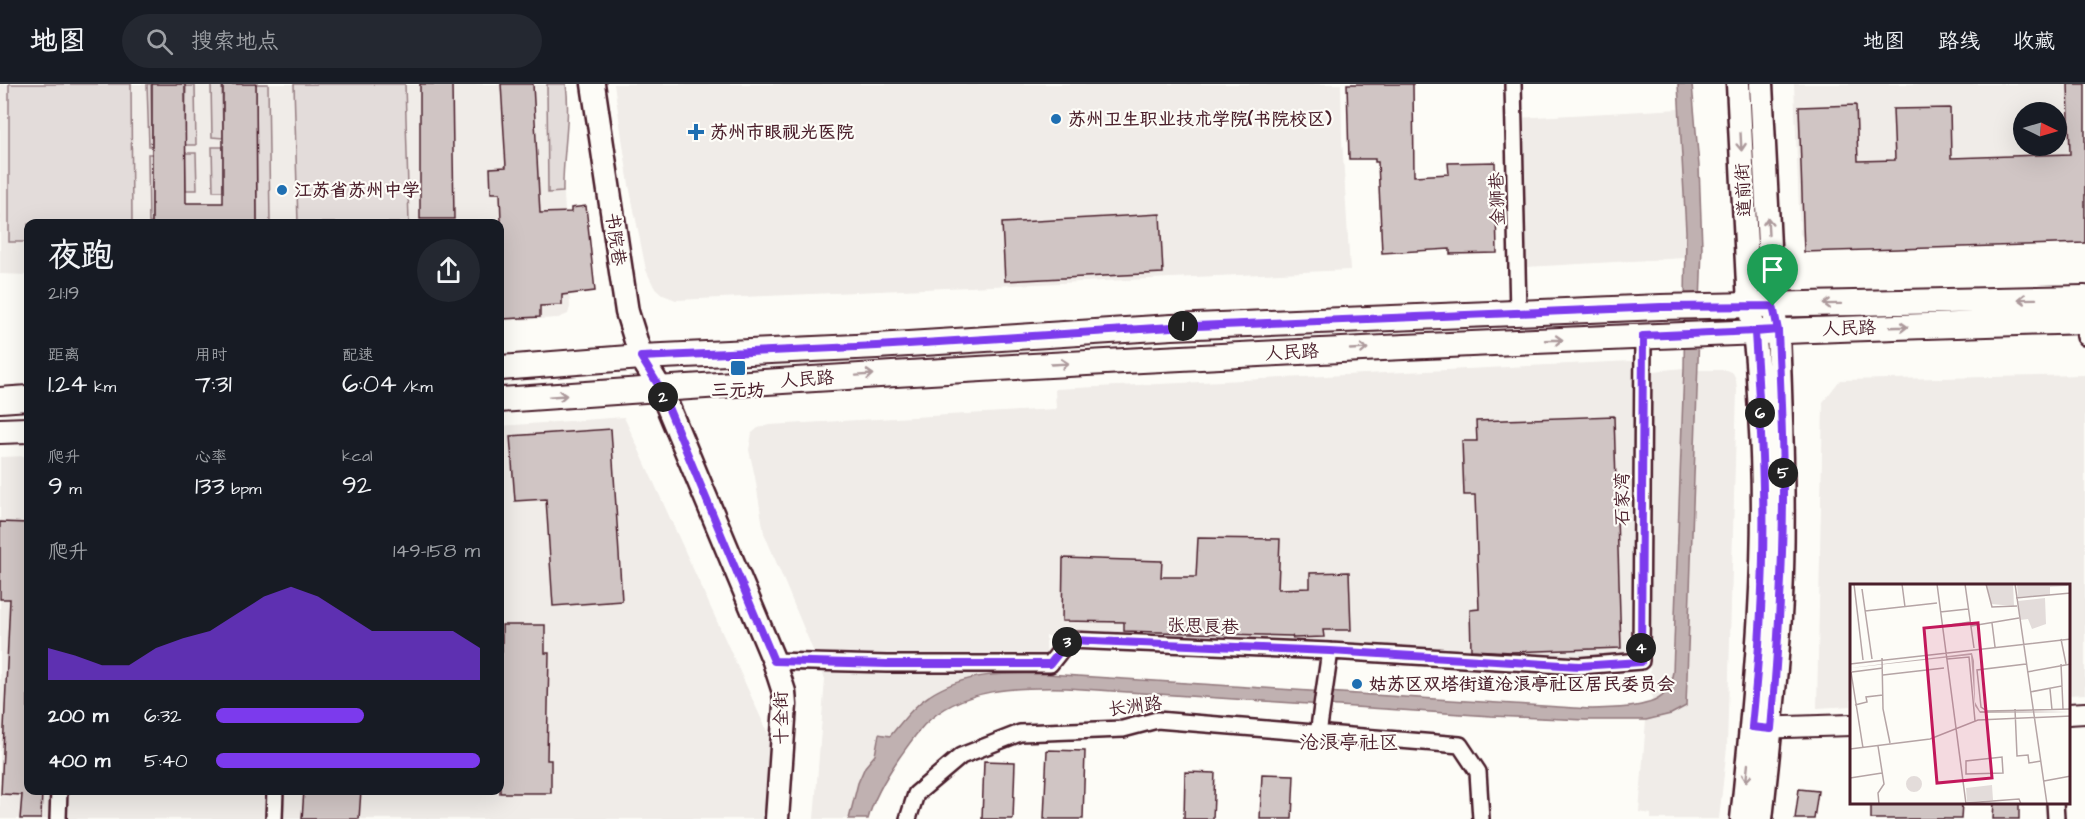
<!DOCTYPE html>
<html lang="zh">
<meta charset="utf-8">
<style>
body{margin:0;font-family:"Architects Daughter","LXGW WenKai TC",sans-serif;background:#242831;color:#f1f3f6;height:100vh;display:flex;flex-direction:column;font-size:22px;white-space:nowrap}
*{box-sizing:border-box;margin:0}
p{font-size:20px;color:#9ea1a6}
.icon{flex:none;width:33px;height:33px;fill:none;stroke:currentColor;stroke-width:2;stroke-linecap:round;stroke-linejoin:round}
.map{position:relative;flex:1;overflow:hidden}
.side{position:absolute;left:24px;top:135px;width:480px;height:576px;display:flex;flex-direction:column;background:#171b24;border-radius:12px;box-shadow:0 6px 24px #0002}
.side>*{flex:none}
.needle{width:39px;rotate:95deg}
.controls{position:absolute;left:2013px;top:18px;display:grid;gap:12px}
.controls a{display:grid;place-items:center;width:54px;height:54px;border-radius:50%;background:#171b24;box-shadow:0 6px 24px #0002;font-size:30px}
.pin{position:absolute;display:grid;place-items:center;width:51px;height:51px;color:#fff;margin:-62px -26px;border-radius:50% 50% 50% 0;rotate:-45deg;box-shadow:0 0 6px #0007}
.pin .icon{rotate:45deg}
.km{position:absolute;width:30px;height:30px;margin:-15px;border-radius:50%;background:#222;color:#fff;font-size:16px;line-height:30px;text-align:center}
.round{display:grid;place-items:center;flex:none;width:63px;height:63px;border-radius:32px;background:#242831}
.summary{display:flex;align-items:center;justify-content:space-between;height:102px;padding:0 24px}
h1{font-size:33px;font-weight:600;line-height:45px}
.stats{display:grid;grid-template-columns:repeat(3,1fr);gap:9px;height:102px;padding:6px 24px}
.stats div{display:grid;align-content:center}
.stats b{font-size:26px;font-weight:600}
.stats small{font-size:16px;font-weight:400}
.stats p{font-size:16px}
.chart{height:168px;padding:12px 24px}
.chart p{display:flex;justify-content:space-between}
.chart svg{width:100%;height:108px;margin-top:6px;fill:#7c3aed;opacity:.7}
ul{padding:0 24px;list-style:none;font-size:20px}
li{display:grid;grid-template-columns:96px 72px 1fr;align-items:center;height:45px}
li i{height:15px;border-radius:8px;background:#7c3aed}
header{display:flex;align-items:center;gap:36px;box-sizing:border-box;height:84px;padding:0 30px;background:#171b24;border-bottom:2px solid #363941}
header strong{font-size:28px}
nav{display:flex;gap:33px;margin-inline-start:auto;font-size:21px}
.search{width:420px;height:54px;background:#242831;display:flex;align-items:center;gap:15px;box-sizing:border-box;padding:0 21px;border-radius:33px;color:#9ea1a6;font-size:22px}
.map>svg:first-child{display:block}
</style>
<header>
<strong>地图</strong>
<div class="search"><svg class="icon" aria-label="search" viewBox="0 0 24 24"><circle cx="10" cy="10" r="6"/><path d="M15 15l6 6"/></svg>搜索地点</div>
<nav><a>地图</a><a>路线</a><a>收藏</a></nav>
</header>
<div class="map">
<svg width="2085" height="735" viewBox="0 0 2085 735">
<rect width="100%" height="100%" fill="#fdfcf7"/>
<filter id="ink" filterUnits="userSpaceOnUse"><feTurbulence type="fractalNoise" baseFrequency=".0167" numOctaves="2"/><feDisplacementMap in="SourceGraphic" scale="12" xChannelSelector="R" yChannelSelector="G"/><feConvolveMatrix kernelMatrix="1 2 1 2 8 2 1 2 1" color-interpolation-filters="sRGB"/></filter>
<g filter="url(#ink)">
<path fill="#f0ece8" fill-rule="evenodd" d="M0 0H566L568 36 563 92 569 200 570 223 568 230 558 234 500 237V140H28V191L0 190Z
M614 0H1341L1342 55 1350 186 676 216 663 211 654 203 646 186 629 101Z
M1794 0H2085V157L1815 168 1800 150ZM2024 28H2056V62H2024Z
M1679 25 1686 147 1685 174 1526 183 1515 34Z
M1632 277 1633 289 1684 284 1673 588 1669 603 1663 612 1652 618 1649 566 1631 565 1623 571 1609 576 1046 552 1047 590 1007 589 912 626 890 652 879 650 875 671 865 683 858 699 849 735H814L825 595 764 449 755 393 749 366 752 349 758 344 769 341 1056 325 1055 305Z
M1697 286H1726L1733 289 1736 295 1737 307 1727 663 1719 735H1651V730L1639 728 1646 636 1671 630 1686 622Z
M2085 291V610L2069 611 2068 501H1851V622L1817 624 1823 318 1840 296Z
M624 333 771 656 768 735H0V373L28 372V706H500V342Z"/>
<path fill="#e3dcda" stroke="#967e82" stroke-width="1.5" d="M9 0H131L132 139 28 140V158H9Z
M147 0H151L152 62H149Z
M211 0H222L223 54 212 53Z
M256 0H268L270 139H257Z
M294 0H405L409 139H298Z
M547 0H566C571 36 562 72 563 108L548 109Z
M186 2H195L196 61H185Z
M212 63H223V107H213Z
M185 69H196L197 106H186Z
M148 70H152V139H149Z"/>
<path fill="#c0b1b1" stroke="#91777b" stroke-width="1.5" d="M1678 0H1692L1699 82 1702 163 1686 622 1671 630 1646 636H1585L1491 632 1067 604C1018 603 962 603 924 641 915 651 907 663 899 674 886 693 874 713 868 735H849L858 699 865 683 875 671 879 650 890 652C902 638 913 622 929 612 965 588 1006 589 1047 590L1590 625C1609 624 1652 625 1664 610 1670 604 1671 596 1673 588L1684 284 1686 147Z"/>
<path fill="#d0c5c4" stroke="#4a1f2b" stroke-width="1.5" d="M152 0H185L186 119H223V0H256L257 140H152Z
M420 0H452L454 135H420Z
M501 0H533L540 129 571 128V124L586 122 595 207 562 211V221L540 222V233L500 235V164H502L500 109H491L490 84 506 83Z
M1347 0H1413L1414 92 1449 90 1448 79 1495 78 1497 169 1450 170V165L1382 169 1378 78H1375V75H1349Z
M2068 0H2085V159L1804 168 1799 23 1856 21 1858 77 1895 76 1893 25 1950 24 1951 74 2070 70Z
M1160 130 1163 189 1005 197 1002 139Z
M1614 332 1621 564 1512 568 1471 566 1470 526 1479 525 1475 411H1464L1462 357H1477L1476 337Z
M611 345 622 517 553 522 546 415 515 417 510 352Z
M0 438 28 439V706H42L41 735H20L22 711 1 710 10 515H0Z
M1198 454 1280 455 1278 505 1310 504V489L1349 488 1351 546H1323L1324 553 1293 554 1292 552 1124 547V538L1062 537 1063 474 1162 477 1161 493H1196Z
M502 541H545V569H549L547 676H551V709H500V568H502Z
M1047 666 1085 667 1083 735H1044Z
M984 677 1015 678 1013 735H982Z
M1185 688 1215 689 1213 735H1184Z
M1262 690 1294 691 1292 735H1260Z
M1799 705 1818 707 1814 735H1795Z
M304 706H361L359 735H302Z
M1871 718H1962L1961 735H1871Z
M1994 718H2019V735H1993Z"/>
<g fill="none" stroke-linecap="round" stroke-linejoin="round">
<defs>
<path id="minor" d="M1513 0 1518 230
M2084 237 2085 253
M774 577 887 580H1050L1069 556 1330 567 1579 582 1641 577 1643 252
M1318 650 1330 567
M2055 718 2056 735
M58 735 59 706
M274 735 275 706
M908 735 916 710 961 672 1020 649 1123 645 1157 636 1460 661 1478 688 1481 735"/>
<path id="tertiary" d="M2068 630 2085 629
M1757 644 1851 641"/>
<path id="secondary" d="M593 0 627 228 641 273 660 304 774 577 784 608 785 621 777 735
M1738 0 1749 221C1757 257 1758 293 1760 330 1769 466 1756 600 1742 735
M1761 0 1772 222 1778 246C1781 336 1785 426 1781 516 1777 589 1769 662 1761 735"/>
<path id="primary" d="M500 284 641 273 877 262 1172 243 1661 223 2085 214
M0 316 28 314
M500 316C1027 278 1556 253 2085 237
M0 347 28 346"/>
</defs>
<use href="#minor" stroke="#4a1f2b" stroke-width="20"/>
<use href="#tertiary" stroke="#4a1f2b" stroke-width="24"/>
<use href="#secondary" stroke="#4a1f2b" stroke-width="27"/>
<use href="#primary" stroke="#4a1f2b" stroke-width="28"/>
<use href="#minor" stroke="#fdfcf7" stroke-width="15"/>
<use href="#tertiary" stroke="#fdfcf7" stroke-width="20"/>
<use href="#secondary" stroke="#fdfcf7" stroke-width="22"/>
<use href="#primary" stroke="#fdfcf7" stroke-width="24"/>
</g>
<defs><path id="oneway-shaft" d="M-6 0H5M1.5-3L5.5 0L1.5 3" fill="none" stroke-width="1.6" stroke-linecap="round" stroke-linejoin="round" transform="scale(1.5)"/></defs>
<g stroke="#ac999b">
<use href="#oneway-shaft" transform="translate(1741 58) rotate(87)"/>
<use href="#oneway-shaft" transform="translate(1768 142) rotate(-93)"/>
<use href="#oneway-shaft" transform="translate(2027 215) rotate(179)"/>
<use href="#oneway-shaft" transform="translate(1832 220) rotate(179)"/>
<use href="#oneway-shaft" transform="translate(1899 243) rotate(-2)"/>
<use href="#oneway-shaft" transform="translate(1554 256) rotate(-2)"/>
<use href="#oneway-shaft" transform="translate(1359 265) rotate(-3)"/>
<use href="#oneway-shaft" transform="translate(1060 280) rotate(-3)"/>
<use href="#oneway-shaft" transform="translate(865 291) rotate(-4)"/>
<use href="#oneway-shaft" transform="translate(558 312) rotate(-4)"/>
<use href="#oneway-shaft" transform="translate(1747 689) rotate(96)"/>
</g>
</g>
<g fill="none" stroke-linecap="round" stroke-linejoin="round" filter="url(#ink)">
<defs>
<path id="route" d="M1773 222 1661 223 1172 243 877 262 641 273 660 304 774 577 887 580H1050L1069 556 1330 567 1579 582 1641 578 1643 252 1778 246C1780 300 1783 353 1783 407 1783 486 1778 565 1771 645L1752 643C1760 564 1765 484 1763 404 1762 352 1758 300 1755 248L1778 246 1773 222"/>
</defs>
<use href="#route" stroke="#fff" stroke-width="12"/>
<use href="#route" stroke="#7c3aed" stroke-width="8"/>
</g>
<g fill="#1f6fb2" stroke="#fdfcf7" stroke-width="2">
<circle cx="1056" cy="35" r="6"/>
<path d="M693 39h6v6h6v6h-6v6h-6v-6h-6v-6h6z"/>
<circle cx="282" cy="106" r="6"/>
<rect x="730" y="276" width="16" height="16" rx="3"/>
<circle cx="1357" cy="600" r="6"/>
</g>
<g text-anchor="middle" stroke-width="4.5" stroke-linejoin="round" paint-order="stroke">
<g font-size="18" font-weight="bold" fill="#4a1f2b" stroke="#fdfcf7" text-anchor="start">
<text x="1068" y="41">苏州卫生职业技术学院(书院校区)</text>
<text x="710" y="54">苏州市眼视光医院</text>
<text x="294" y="112">江苏省苏州中学</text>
<text x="738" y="312" text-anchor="middle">三元坊</text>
<text x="1369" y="606">姑苏区双塔街道沧浪亭社区居民委员会</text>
</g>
<g font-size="18" fill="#4a1f2b" stroke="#fdfcf7">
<text transform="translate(1743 106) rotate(-93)" y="6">道前街</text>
<text transform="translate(1497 115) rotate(-92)" y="6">金狮巷</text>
<text transform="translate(616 155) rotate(82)" y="6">书院巷</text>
<text transform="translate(1849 244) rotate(-2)" y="6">人民路</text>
<text transform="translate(1292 268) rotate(-3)" y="6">人民路</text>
<text transform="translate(807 295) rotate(-4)" y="6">人民路</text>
<text transform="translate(1622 415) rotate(-90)" y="6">石家湾</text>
<text transform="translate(1203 542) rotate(2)" y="6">张思良巷</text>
<text transform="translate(1135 622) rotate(-7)" y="6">长洲路</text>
<text transform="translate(781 634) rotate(-91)" y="6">十全街</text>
</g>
<g font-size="20" fill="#4a1f2b" stroke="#fdfcf7">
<text x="1349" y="665">沧浪亭社区</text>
</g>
</g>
<g transform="translate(1850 500)">
<rect width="220" height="220" fill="#fdfcf7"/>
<path d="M136 0H163L164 22 141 20ZM167 0H217V2L200 3V11L168 13ZM195 14 196 40 182 45 178 35 170 36 168 17ZM56 200a8 8 0 1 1 16 0a8 8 0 1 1-16 0ZM142 201 143 216 117 218 116 204Z" fill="#e3dcda"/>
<path d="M122 69 124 77 125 118 130 127 220 128 130 129 125 122 121 71 0 84Z" fill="#c0b1b1"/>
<path fill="none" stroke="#b5a4a5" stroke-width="1.5" d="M4 0 13 76M52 0 55 23M87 0 116 220M115 0 124 64M136 0 142 23 167 22M165 0 197 220M12 5 22 75M166 14 221 9M15 27 87 19M90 28 118 25M142 39 145 63M93 42 120 38M121 42 169 34M211 55 216 80M32 74 33 125 40 159M97 75 119 73 125 137M0 80 221 55M176 80 127 86 131 123 137 127 221 125M1 88 13 164M2 88 33 84M177 88 221 80M33 91 94 84M212 102 213 125M200 105 202 126M180 108 212 102 211 80M5 121 17 118 16 113 33 111M165 125 167 172 178 171 179 179 191 177M28 162 34 200 28 209 29 220M0 165 80 155 128 136 221 132M152 173 153 189 116 190V177ZM0 194 32 189M194 197 221 192M116 219 169 215 171 220"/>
<path fill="#c2185b" fill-opacity="0.15" stroke="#c2185b" stroke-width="3" d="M128 39 142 194 87 199 74 44Z"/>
<rect width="220" height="220" fill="none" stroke="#4a1f2b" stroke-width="3"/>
</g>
</svg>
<div class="controls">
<a><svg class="needle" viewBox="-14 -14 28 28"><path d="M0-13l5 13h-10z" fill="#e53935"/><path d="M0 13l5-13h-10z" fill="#9ea1a6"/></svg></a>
</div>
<div class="pin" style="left:1773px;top:222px;background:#1e9e55"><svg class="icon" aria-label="arrive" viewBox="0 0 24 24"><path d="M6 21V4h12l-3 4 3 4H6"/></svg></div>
<b class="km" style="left:1183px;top:242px">1</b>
<b class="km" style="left:663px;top:313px">2</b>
<b class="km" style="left:1067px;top:558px">3</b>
<b class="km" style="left:1641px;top:564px">4</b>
<b class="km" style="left:1783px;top:389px">5</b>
<b class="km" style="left:1760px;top:329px">6</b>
<section class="side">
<div class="summary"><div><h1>夜跑</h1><p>21:19</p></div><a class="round"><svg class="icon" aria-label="share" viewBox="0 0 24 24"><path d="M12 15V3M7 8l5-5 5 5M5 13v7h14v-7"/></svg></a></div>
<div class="stats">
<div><p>距离</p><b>1.24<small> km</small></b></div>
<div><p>用时</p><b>7:31</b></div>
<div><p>配速</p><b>6:04<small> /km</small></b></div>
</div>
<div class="stats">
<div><p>爬升</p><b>9<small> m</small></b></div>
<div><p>心率</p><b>133<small> bpm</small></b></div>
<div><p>kcal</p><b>92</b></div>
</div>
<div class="chart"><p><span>爬升</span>149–158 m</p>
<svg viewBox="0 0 160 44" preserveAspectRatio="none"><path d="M0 44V31L10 34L20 38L30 38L40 31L50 27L60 24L70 17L80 10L90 6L100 10L110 17L120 24L130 24L140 24L150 24L160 31V44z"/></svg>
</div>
<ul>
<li><b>200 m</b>6:32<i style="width:56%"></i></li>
<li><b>400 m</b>5:40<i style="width:100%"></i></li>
</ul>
</section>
</div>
